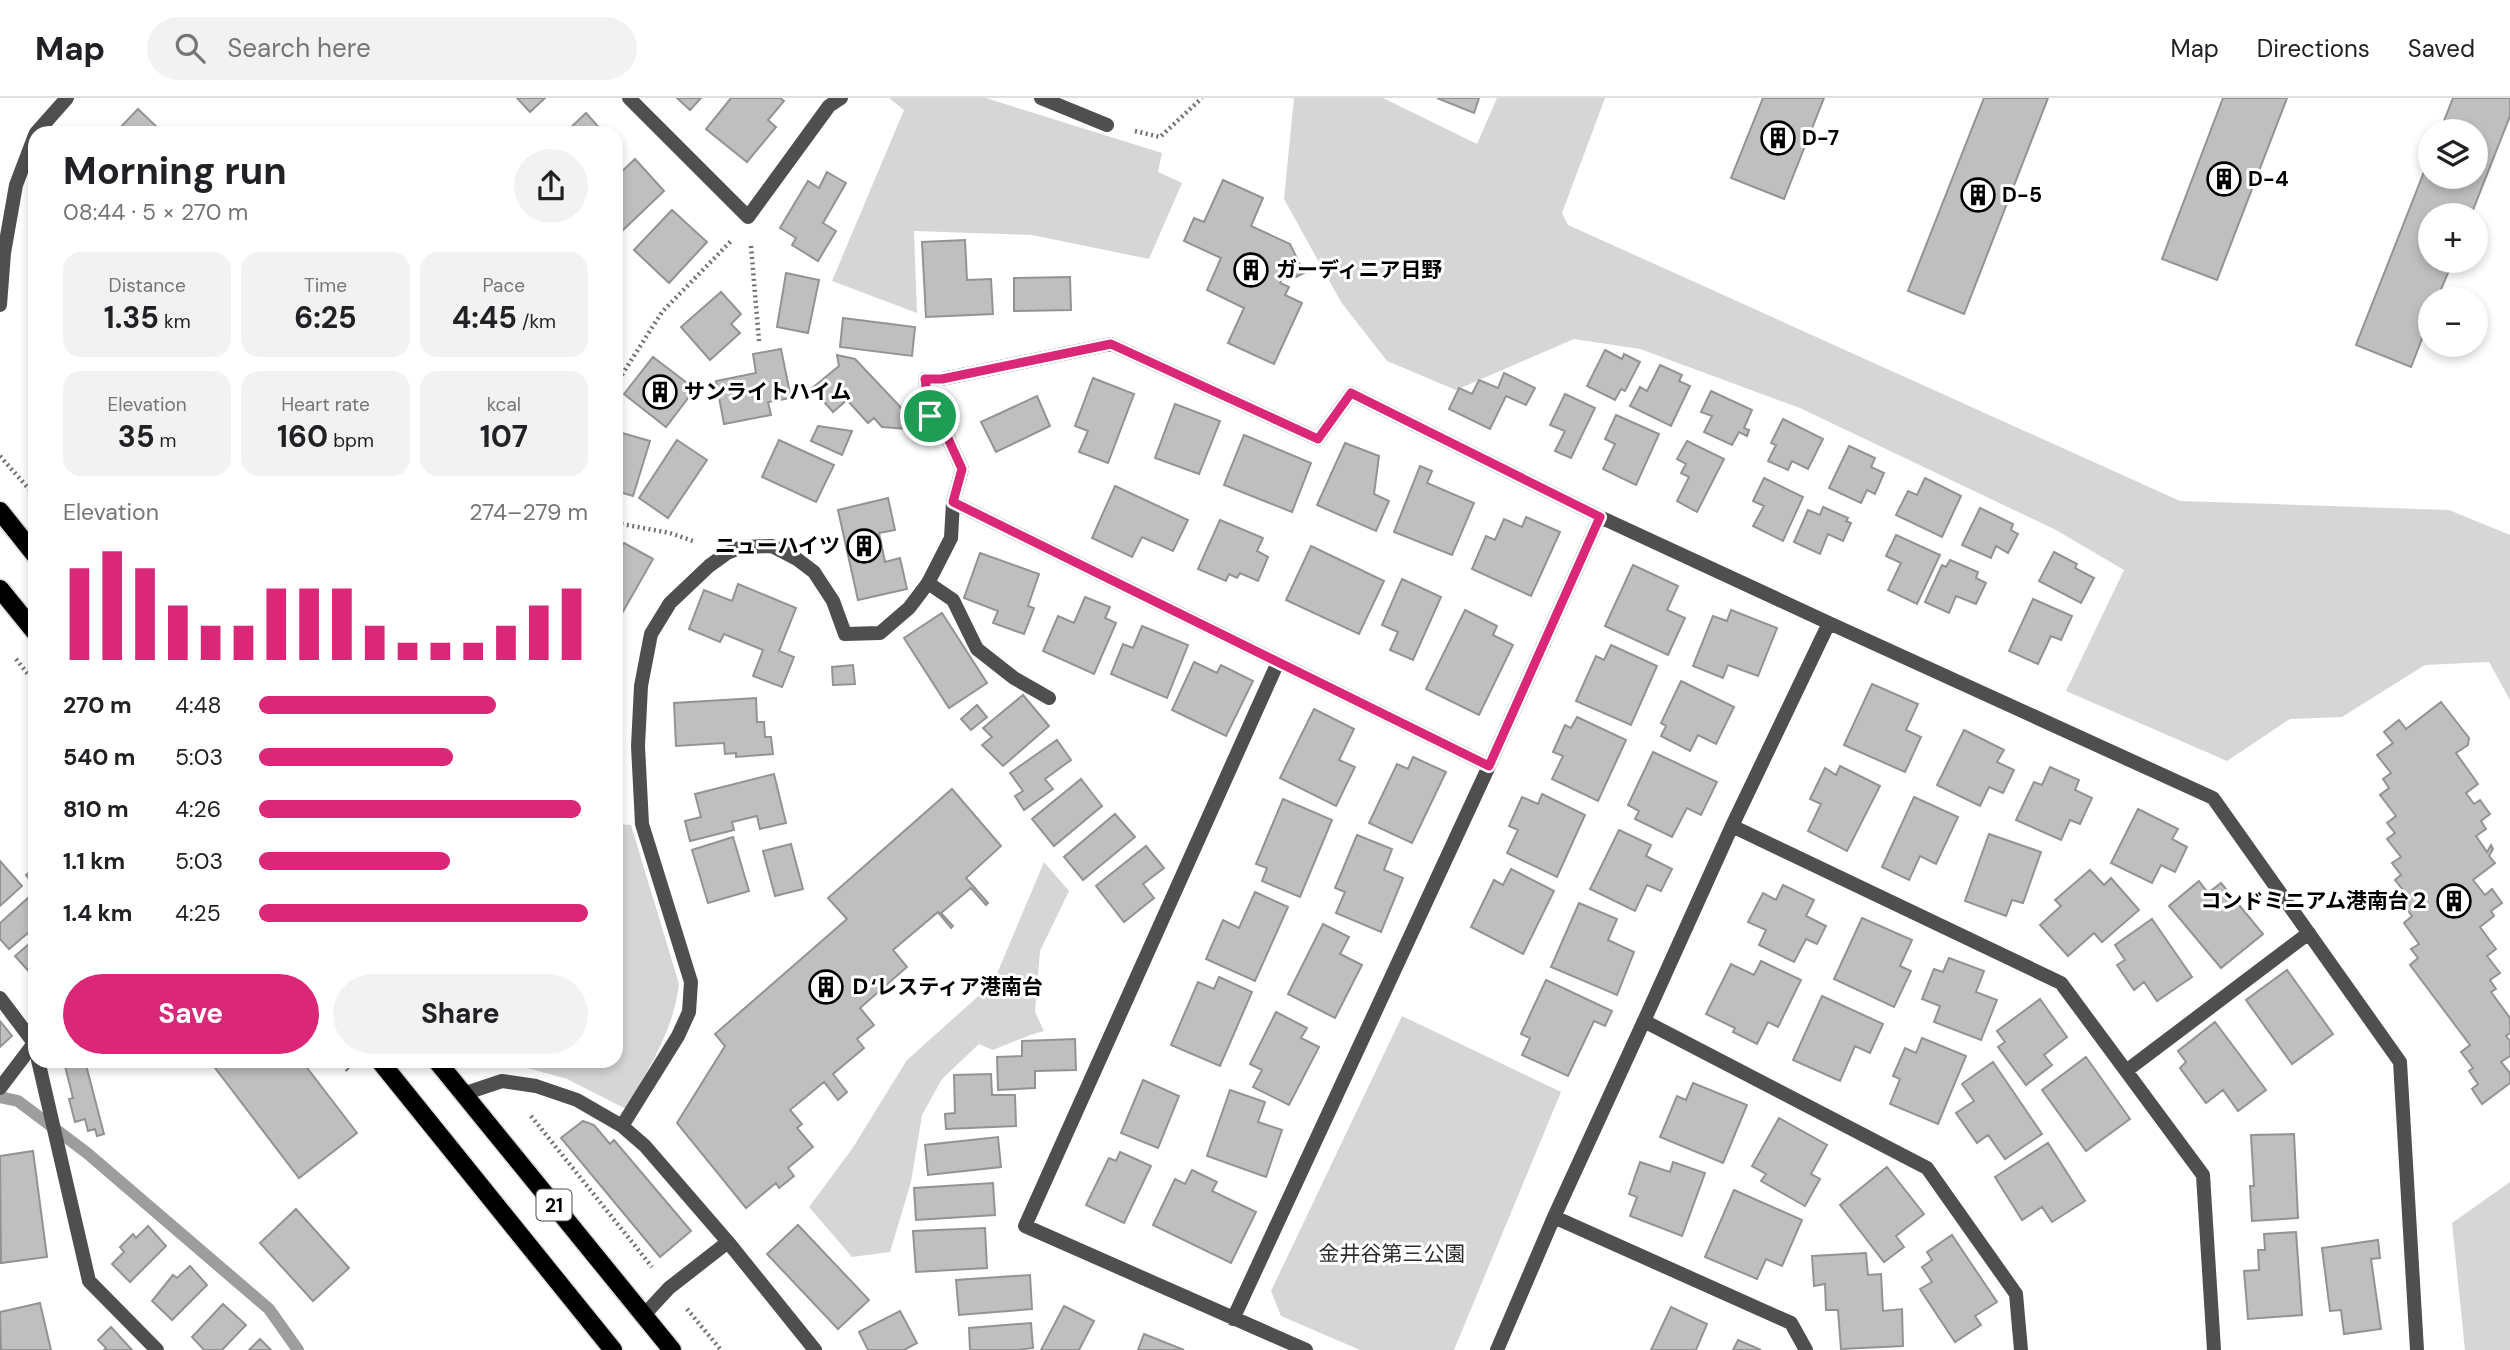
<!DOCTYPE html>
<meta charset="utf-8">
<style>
body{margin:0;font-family:"DM Sans","Noto Sans JP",sans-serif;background:#f2f2f2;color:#202124;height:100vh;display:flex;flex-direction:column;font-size:26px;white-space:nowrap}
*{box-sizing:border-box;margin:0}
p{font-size:23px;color:#757577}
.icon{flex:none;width:38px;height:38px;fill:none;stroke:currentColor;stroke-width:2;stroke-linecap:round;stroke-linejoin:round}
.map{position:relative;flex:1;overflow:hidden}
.details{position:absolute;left:28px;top:28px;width:595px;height:942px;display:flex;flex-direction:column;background:#fff;border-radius:21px;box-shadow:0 4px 10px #0003}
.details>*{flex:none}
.buttons{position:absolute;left:2418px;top:21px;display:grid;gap:14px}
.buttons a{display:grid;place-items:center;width:70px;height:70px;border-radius:50%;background:#fff;box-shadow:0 4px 10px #0003;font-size:35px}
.pin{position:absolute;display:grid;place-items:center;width:60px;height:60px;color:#fff;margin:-30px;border:4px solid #fff;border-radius:50%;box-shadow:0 2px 7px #0007}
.round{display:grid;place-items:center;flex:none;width:74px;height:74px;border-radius:37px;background:#f2f2f2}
.summary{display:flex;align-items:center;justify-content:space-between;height:119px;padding:0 35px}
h1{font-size:38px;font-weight:700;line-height:52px}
.metrics{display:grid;grid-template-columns:repeat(3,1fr);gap:10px;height:119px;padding:7px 35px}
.metrics div{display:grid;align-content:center;border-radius:18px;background:#f2f2f2;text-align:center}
.metrics b{font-size:30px;font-weight:700}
.metrics small{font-size:19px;font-weight:400}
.metrics p{font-size:19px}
.chart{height:196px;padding:14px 35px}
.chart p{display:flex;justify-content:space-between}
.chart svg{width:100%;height:126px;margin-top:7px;stroke:#db2777;stroke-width:6}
.cta{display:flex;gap:14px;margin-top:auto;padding:14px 35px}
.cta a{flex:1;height:80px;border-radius:42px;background:#db2777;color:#fff;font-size:28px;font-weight:700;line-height:80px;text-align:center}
.cta a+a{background:#f2f2f2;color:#202124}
ul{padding:0 35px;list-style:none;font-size:23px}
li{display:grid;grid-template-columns:112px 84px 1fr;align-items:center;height:52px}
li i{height:18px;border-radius:9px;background:#db2777}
header{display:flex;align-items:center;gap:42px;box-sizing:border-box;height:98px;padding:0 35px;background:#fff;border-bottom:2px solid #e0e0e0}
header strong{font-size:33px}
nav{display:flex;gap:38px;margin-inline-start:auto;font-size:24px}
.search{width:490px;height:63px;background:#f2f2f2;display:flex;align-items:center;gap:18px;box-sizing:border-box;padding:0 24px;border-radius:38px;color:#757577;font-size:26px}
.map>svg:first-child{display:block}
</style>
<header>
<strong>Map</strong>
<div class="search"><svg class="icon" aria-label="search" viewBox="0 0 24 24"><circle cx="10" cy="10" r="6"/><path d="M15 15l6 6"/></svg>Search here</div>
<nav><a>Map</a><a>Directions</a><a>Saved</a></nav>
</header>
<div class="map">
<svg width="2510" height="1252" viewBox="0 0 2510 1252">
<rect width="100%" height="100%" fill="#fff"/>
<path fill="#d6d6d6" d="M889 0H986L1162 55 1158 74 1182 85 1149 161 1032 137 914 133 917 215 832 183 904 12Z
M1294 0H1383L1477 46 1497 0H1605L1562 115 1568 127 2180 403 2449 412 2510 437V602L2489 564 2425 567 2342 619 2290 621 2227 663 2066 593 2124 472 2056 432 1800 310 1640 251 1574 241 1456 292 1387 263 1341 204 1284 101Z
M616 726 631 727 679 886C674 932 648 971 626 1011L567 981 503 963 616 962Z
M1044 764 1069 793 1040 853 1035 914 1044 933 1030 937 993 952 979 946 942 981 922 1017 911 1084 890 1154 852 1159 809 1109 852 1051 907 962 993 885Z
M1402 918 1561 994 1454 1252H1360L1281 1218 1271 1193Z
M2510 1084V1252H2465L2452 1125Z"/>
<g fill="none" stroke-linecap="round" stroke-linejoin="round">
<path stroke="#9d9d9d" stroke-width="12" d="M0 999 18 1003 87 1055 269 1211 298 1252"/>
</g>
<path fill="#bfbfbf" stroke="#939393" stroke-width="2" d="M517 0H545L530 14Z
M677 0H701L690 12Z
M731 0H780L784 3 768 22 776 29 747 64 706 31Z
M1437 0H1479L1474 15Z
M1763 0H1824L1784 101 1731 80Z
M1984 0H2048L1964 216 1908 193Z
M2223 0H2287L2217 182 2162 161Z
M2453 0H2510V18L2471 117H2431V163H2453L2437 201H2431V218L2411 269 2356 247 2431 56V79H2476V33H2440Z
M138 11 163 35H115Z
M586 15 604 35H565Z
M635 61 664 93 622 133 616 127V79Z
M827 74 846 85 823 125 836 133 818 163 792 147 796 140 780 130 808 83 819 90Z
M1223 82 1263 100 1251 128 1290 146 1304 175 1296 179 1287 168 1280 185 1289 189 1285 197 1302 205 1274 266 1228 245 1244 210 1207 192 1221 160 1184 143 1194 120 1204 124Z
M672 112 707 144 669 185 634 152Z
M965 142 967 182 991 181 993 216 926 219 922 144Z
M786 175 819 182 808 235 777 229Z
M1070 179 1071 212 1014 213V180Z
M721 194 741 216 731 226 740 235 710 262 681 229Z
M843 220 915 229 912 258 840 249Z
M781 251 791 300 768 304 771 317 724 326 716 283 756 275 753 256Z
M1605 252 1622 261 1624 256 1640 264 1625 293 1621 291 1615 302 1587 288Z
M837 257 855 261 909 318 908 331 882 329 874 320 868 325 847 302 833 314 812 290 839 268Z
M653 259 695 291 666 329 624 296Z
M1660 267 1682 277 1679 283 1690 288 1671 328 1630 308 1640 289 1647 293Z
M1504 275 1535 290 1526 307 1506 298 1490 331 1449 311 1459 290 1472 296 1479 282 1498 290Z
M1093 280 1134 296 1108 365 1079 354 1088 333 1075 328Z
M1711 293 1752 312 1744 330 1749 332 1747 338 1739 334 1732 347 1704 334 1712 318 1701 314Z
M1565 296 1595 310 1571 360 1555 353 1565 333 1550 327Z
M1037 298 1050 328 996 354 981 324Z
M1175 306 1220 323 1199 376 1155 360Z
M1616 317 1659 336 1636 387 1603 371 1615 346 1605 341Z
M1783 321 1823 341 1808 371 1792 363 1788 372 1768 363 1776 347 1771 345Z
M818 328 852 333 842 357 811 343Z
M622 335 650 343 633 398 616 393V351Z
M1244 337 1311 365 1292 414 1224 387Z
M677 342 707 362 668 420 639 400Z
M779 342 834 367 816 404 762 379Z
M1687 343 1724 361 1697 414 1677 403 1689 379 1681 375 1686 366 1677 361Z
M1345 345 1379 358 1374 396 1389 403 1376 433 1317 407Z
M1849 348 1875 360 1871 369 1884 375 1875 396 1867 392 1861 405 1829 390Z
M1420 368 1432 373 1427 385 1474 405 1452 457 1394 434Z
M1764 380 1803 399 1783 443 1753 428 1764 408 1753 403Z
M1925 380 1961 398 1942 439 1896 417 1908 393 1917 397Z
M1115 388 1188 422 1173 453 1142 439 1132 459 1092 440Z
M888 400 895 432 879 435 885 464 900 460 907 491 858 502 838 412Z
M1823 409 1848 420 1846 423 1851 425 1843 443 1828 436 1820 456 1794 444 1808 412 1820 417Z
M1980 410 2013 426 2011 432 2018 436 2008 455 1996 448 1991 460 1962 447Z
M1526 419 1560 434 1531 498 1472 471 1486 438 1495 442 1504 421 1522 429Z
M1220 422 1263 440 1257 453 1268 459 1258 483 1240 475 1237 480 1229 476 1226 483 1198 471Z
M1896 437 1940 457 1917 506 1888 492 1901 465 1886 458Z
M624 445 653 461 616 526V460Z
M1311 448 1384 483 1359 536 1286 502Z
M2054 454 2077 466 2075 470 2094 480 2081 505 2039 483Z
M980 455 1039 476 1028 508 1034 510 1024 536 993 525 998 513 964 500Z
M1950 462 1978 474 1976 480 1986 485 1976 506 1956 498 1949 515 1925 504 1942 467 1946 469Z
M1633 467 1678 488 1667 512 1685 520 1668 557 1605 528Z
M1402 481 1441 499 1413 562 1390 552 1398 534 1382 527Z
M738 486 796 510 779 553 794 559 782 589 753 578 763 552 724 536 720 544 689 531 704 492 732 503Z
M1085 499 1110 509 1105 520 1116 525 1094 576 1043 553 1058 518 1074 525Z
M2033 501 2072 518 2061 542 2051 538 2038 566 2009 553Z
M1465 512 1497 528 1493 537 1513 547 1479 617 1426 591Z
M1731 512 1777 530 1758 578 1728 567 1723 580 1693 568 1713 518 1727 523Z
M942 515 987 585 949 610 904 540Z
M1142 528 1188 547 1167 600 1111 576 1123 546 1133 550Z
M1611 547 1657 568 1631 627 1576 603 1596 558 1604 562Z
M1194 564 1217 575 1221 567 1253 583 1226 638 1172 612Z
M853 567 855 586 833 587 832 569Z
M1681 583 1734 609 1716 646 1698 637 1690 653 1661 638 1666 628 1661 625Z
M1872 586 1918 606 1906 632 1921 639 1905 674 1844 647Z
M1023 597 1049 628 1003 668 982 647 992 639 983 630Z
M756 600 757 624H764L765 639H771L773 656 736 659V655L725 656 724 645 676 648 674 605Z
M2441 604 2469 640 2468 647 2456 655 2478 686 2466 695 2474 706 2480 702 2490 716 2481 723 2486 731 2476 738 2487 754 2491 747 2493 751 2489 758 2495 765 2473 782 2485 797 2492 791 2502 805 2491 813 2494 818 2480 829 2496 851 2487 858 2500 875 2490 882 2496 891 2491 894 2510 920V935L2506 938 2510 943V958L2501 964 2510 975V985L2482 1006 2472 991 2478 986 2469 973 2473 970 2461 954 2470 947 2410 867 2418 860 2411 851 2419 846 2404 825 2412 818 2403 806 2410 801 2395 782 2401 777 2392 765 2401 759 2387 741 2395 735 2387 725 2396 718 2380 697 2389 690 2383 681 2391 675 2377 657 2393 645 2384 634 2399 622 2406 631Z
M977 607 987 619 971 632 961 621Z
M1314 611 1354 631 1339 662 1355 669 1336 708 1280 680Z
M1577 619 1626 642 1598 703 1552 681 1563 658 1553 654 1565 627 1571 630Z
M1964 632 2004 652 1997 664 2014 672 2003 695 1989 689 1980 708 1937 687Z
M1057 642 1071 662 1045 681 1053 691 1024 712 1015 698 1023 693 1010 675Z
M1653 654 1717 684 1701 717 1687 710 1672 739 1635 721 1639 713 1628 707Z
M1413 659 1446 674 1412 745 1369 725 1397 666 1408 671Z
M1840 668 1880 688 1847 753 1808 733 1821 706 1810 701 1825 670 1836 677Z
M2050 669 2079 682 2075 692 2092 700 2080 726 2070 722 2061 742 2016 722 2034 684 2042 687Z
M774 676 786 725 760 731 757 718 732 724 734 732 690 743 685 723 701 719 695 696Z
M1081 681 1102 708 1054 748 1032 721Z
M952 691 1001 748 966 780 988 805 986 807 971 790 941 815 953 828 951 830 938 814 893 852 907 869 860 910 874 927 857 941 864 950 833 976 847 994 838 1002 824 984 790 1012 802 1026 797 1030 813 1049 788 1070 794 1078 779 1090 776 1085 746 1110 677 1025 725 948 715 936 847 821 828 800Z
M1542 696 1585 717 1557 779 1507 755 1518 732 1509 728 1522 699 1538 706Z
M1914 699 1958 719 1936 766 1920 758 1909 782 1882 769Z
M1283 701 1332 722 1300 799 1262 783 1267 770 1256 766Z
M2138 711 2178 731 2172 741 2187 749 2175 774 2161 767 2152 785 2111 765Z
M1115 716 1135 739 1083 782 1064 759Z
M1619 732 1651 747 1646 758 1672 771 1661 793 1647 787 1635 813 1590 791Z
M1989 736 2041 754 2023 805 2012 802 2006 818 1965 803Z
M1357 737 1392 751 1384 772 1403 780 1381 834 1336 815 1345 794 1335 790Z
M733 739 749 793 708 805 692 752Z
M791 746 803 791 775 798 763 753Z
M1146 748 1164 770 1143 786 1154 800 1124 824 1096 788Z
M0 763 22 788 0 808Z
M35 769V788L26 777Z
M1511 771 1554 793 1523 856 1471 829 1494 782 1503 787Z
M2090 772 2104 787 2111 780 2139 812 2102 844 2094 835 2068 858 2040 827 2061 808 2055 802Z
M2199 783 2208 795 2221 785 2263 836 2221 870 2169 808Z
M1783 787 1814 802 1806 818 1826 828 1817 846 1806 841 1794 864 1759 847 1766 832 1748 824 1763 795 1776 802Z
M1255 794 1288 809 1255 883 1206 861 1223 822 1239 830Z
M28 800 35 808V829L9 851 0 841V825Z
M1579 805 1617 821 1608 842 1634 854 1617 897 1551 869Z
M1862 820 1912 842 1900 868 1911 873 1894 909 1834 881Z
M2152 821 2192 879 2157 903 2144 884 2134 892 2117 867 2125 862 2115 847Z
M1323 826 1349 839 1340 856 1362 867 1335 920 1288 896Z
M35 841V874L32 877 15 858Z
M1949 860 1984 873 1976 894 1997 902 1981 942 1934 924 1940 908 1922 901 1934 871 1943 874Z
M1761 863 1801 882 1778 929 1768 924 1757 946 1733 934 1735 930 1706 916 1731 866 1754 877Z
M2287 872 2333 936 2292 966 2246 902Z
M1219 879 1252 894 1220 968 1171 947 1198 884 1214 891Z
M1546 882 1612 913 1605 928 1594 923 1568 978 1522 957 1530 940 1521 936Z
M1822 898 1883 926 1870 955 1855 948 1840 983 1793 962Z
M2040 901 2067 939 2044 957 2052 967 2026 987 1998 949 2005 944 1997 933Z
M1276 914 1307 930 1301 940 1319 949 1289 1007 1253 989 1262 972 1250 966Z
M0 923 12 938 0 949Z
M2215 924 2266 992 2238 1013 2223 992 2206 1005 2180 970 2186 964 2178 953Z
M1922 940 1966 958 1938 1026 1890 1006 1900 981 1893 978 1905 950 1916 955Z
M1075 941 1076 972 1035 973V990L998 992 997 959 1022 958V943Z
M2086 959 2130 1021 2086 1053 2042 992Z
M209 962H301L357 1035 299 1080Z
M85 963 104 1036 97 1038 95 1031 88 1033 85 1021 75 1024 69 1001 73 1000 65 968Z
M1993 964 2042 1036 2005 1061 1988 1037 1977 1045 1956 1015 1974 1003 1962 986Z
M991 976 992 997H1015L1016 1028 946 1031 945 1016 955 1015 954 977Z
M1143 982 1179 998 1158 1050 1121 1035Z
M1693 985 1747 1007 1723 1065 1660 1039 1677 998 1686 1002Z
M1230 992 1265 1004 1258 1024 1282 1032 1266 1079 1207 1058Z
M1779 1020 1827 1047 1811 1076 1820 1081 1805 1108 1761 1083 1766 1076 1752 1068Z
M583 1023 594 1027 610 1046 614 1042 691 1133 660 1159 561 1040Z
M2294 1036 2298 1120 2252 1123 2250 1088H2254L2251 1037Z
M998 1039 1001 1069 928 1077 925 1047Z
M2048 1045 2085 1103 2052 1124 2042 1109 2022 1122 1995 1079Z
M33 1053 47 1159 1 1165 0 1058Z
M1120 1054 1151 1068 1124 1125 1086 1107 1109 1060 1116 1063Z
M1640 1064 1670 1074 1673 1064 1705 1075 1682 1138 1630 1118 1637 1099 1629 1096Z
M1887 1069 1924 1116 1896 1138 1904 1149 1884 1164 1840 1107Z
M1192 1072 1217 1084 1212 1093 1256 1114 1231 1165 1153 1127 1175 1081 1185 1086Z
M993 1085 995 1117 916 1122 914 1090Z
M1734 1092 1802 1122 1782 1168 1766 1161 1757 1181 1705 1159Z
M296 1111 349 1170 313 1203 260 1145Z
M798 1127 869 1202 838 1231 767 1156Z
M148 1128 166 1148 130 1184 112 1166 124 1154 120 1149 133 1136 136 1140Z
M985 1130 987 1170 916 1174 913 1133Z
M2296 1134 2302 1217 2248 1221 2244 1173 2259 1172 2258 1152H2265L2264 1136Z
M1952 1137 1997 1204 1975 1218 1981 1227 1955 1244 1920 1191 1932 1184 1922 1169 1932 1162 1927 1154Z
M2378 1142 2380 1160 2371 1161 2381 1231 2344 1236 2341 1212 2330 1213 2322 1150Z
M1866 1155 1868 1177 1881 1176 1883 1213 1902 1211 1903 1248 1841 1251 1838 1212H1826L1825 1186 1814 1188 1812 1158Z
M190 1168 207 1187 172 1222 152 1203 173 1177 177 1180Z
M1030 1177 1032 1211 959 1217 956 1182Z
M40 1205 51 1252H1L0 1214Z
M223 1206 246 1227 222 1252H204L192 1239Z
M1064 1208 1094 1223 1079 1252H1041Z
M1671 1209 1707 1226 1696 1252H1651Z
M900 1213 917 1245 904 1252H868L859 1234Z
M1031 1225 1033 1250 1018 1252H970L969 1230Z
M111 1229 132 1252H104L106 1250 98 1242Z
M1144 1236 1184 1252H1138Z
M260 1241 271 1252H249Z
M1738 1242 1761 1252H1733Z"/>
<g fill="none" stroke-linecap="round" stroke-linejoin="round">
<defs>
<path id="primary" d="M0 413 35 457
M0 491 35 534
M379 962 613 1252
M436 962 672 1252"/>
</defs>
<use href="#primary" stroke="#dbdbdb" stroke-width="21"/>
<path stroke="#717171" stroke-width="4.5" stroke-dasharray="2 3.5" stroke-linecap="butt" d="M1135 33 1160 39 1202 0
M751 148 759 243
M616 286 662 214 731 143
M0 358 35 398
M616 425 670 435 693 443
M16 561 35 585
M340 962 349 974
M531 1018 652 1169
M687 1211 721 1252"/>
<path stroke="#4f4f4f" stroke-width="14" d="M928 485 953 502 977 551 1014 580 1049 600
M0 900 34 945"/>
<path stroke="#4f4f4f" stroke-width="14" d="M629 0 748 119 829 8 841 0
M1041 0 1107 27
M36 35 67 0
M0 207 4 155 16 87 35 37
M953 404 1278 564
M1489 668 1600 419
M1732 728 2061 885 2203 1077 2214 1252
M38 962 89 1183 157 1252
M2126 973 2309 835
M0 990 35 944
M463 996 502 983 536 988 577 1002 622 1028 645 1048 728 1144 815 1252
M622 1028 678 938 689 914 691 884 642 726 638 648 641 588 651 536 670 505 709 468 727 455 742 449 772 448 797 461 814 474 833 503 845 536 880 535 909 510 928 485 951 440 953 404 962 371 946 336 930 318 925 281H942L1111 246 1318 341 1351 295 1600 419 1829 525
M1554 1119 1791 1225 1806 1252
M644 1217 669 1190 728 1144
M1233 1221 1489 668 1278 564 1025 1128 1306 1252
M1497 1252 1554 1119 1644 923
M2021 1252 2016 1196 1927 1070 1644 923 1732 728 1829 525 2213 700 2400 964 2417 1252"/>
<use href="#primary" stroke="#000" stroke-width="18"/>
</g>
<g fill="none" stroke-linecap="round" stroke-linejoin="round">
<defs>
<path id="route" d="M1111 246 1318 341 1351 295 1600 419 1489 668 953 404 962 371 946 336 930 318 925 281H942Z"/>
</defs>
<use href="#route" stroke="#fff" stroke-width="14"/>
<use href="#route" stroke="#db2777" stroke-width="9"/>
</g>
<defs>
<symbol id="building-ring" viewBox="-11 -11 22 22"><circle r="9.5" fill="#fff" stroke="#000" stroke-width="1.5"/><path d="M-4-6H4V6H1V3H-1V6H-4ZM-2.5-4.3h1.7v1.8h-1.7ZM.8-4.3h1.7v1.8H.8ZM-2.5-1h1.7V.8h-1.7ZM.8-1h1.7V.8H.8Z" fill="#000"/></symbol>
</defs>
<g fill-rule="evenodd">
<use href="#building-ring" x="1759" y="21" width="38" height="38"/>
<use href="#building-ring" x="2205" y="62" width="38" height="38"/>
<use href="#building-ring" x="1959" y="78" width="38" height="38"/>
<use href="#building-ring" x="1232" y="153" width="38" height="38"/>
<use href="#building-ring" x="641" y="275" width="38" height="38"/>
<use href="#building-ring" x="845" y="429" width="38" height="38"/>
<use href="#building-ring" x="2435" y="784" width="38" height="38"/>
<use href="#building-ring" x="807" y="870" width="38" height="38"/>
</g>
<g text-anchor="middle" stroke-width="6" stroke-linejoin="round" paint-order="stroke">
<rect fill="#fff" stroke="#4c4c4c" stroke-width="2" x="536.5" y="1091.5" width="35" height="31" rx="5"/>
<g font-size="19" font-weight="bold" fill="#000">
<text x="554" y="1114">21</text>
</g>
<g font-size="21" font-weight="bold" fill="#000" stroke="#fff" text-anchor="start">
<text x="1802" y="47">D-7</text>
<text x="2248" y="88">D-4</text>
<text x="2002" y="104">D-5</text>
<text x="1276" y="179">ガーディニア日野</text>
<text x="684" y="301">サンライトハイム</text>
<text x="840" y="455" text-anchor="end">ニューハイツ</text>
<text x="2430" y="810" text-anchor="end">コンドミニアム港南台２</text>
<text x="850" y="896">Ｄ‘レスティア港南台</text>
</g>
<g font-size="21" fill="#2d2d2d" stroke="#fff">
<text x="1392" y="1163">金井谷第三公園</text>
</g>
</g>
</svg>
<div class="buttons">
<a><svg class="icon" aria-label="layers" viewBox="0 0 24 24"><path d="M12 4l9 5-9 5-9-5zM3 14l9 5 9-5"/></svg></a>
<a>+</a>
<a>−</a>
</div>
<div class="pin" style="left:930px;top:318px;background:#1e9e55"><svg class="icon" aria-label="arrive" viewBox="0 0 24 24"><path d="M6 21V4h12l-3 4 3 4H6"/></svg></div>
<section class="details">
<div class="summary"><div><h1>Morning run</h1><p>08:44 · 5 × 270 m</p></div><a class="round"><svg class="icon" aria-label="share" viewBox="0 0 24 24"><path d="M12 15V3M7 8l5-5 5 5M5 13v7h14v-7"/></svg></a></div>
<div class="metrics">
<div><p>Distance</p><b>1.35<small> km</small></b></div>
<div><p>Time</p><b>6:25</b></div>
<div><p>Pace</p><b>4:45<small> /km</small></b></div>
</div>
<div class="metrics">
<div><p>Elevation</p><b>35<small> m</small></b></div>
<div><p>Heart rate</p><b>160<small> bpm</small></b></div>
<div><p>kcal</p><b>107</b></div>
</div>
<div class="chart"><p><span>Elevation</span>274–279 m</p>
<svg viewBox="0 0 160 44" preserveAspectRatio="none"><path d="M5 44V12M15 44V6M25 44V12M35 44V25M45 44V32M55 44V32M65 44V19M75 44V19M85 44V19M95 44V32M105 44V38M115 44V38M125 44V38M135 44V32M145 44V25M155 44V19"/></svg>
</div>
<ul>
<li><b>270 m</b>4:48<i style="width:72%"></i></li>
<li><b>540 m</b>5:03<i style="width:59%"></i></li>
<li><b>810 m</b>4:26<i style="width:98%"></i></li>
<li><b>1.1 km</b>5:03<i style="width:58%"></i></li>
<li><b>1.4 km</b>4:25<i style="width:100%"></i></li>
</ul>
<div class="cta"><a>Save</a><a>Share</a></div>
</section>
</div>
